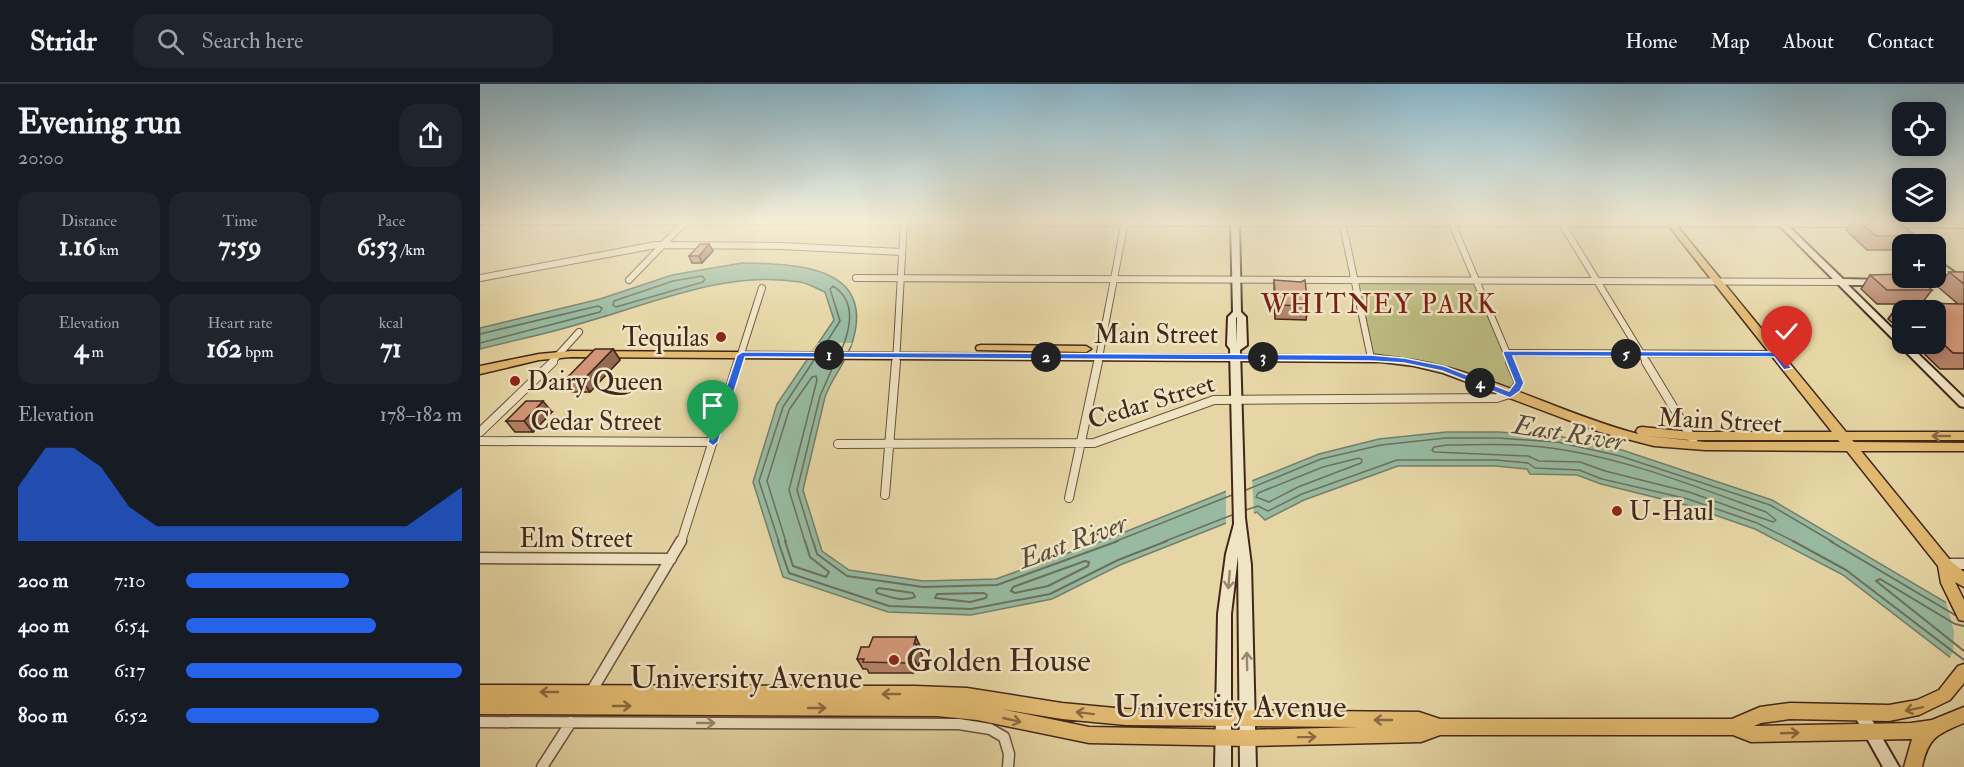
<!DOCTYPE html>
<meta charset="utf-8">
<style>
body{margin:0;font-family:"IM FELL Double Pica",serif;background:#20242c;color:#f1f3f6;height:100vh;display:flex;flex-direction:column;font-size:22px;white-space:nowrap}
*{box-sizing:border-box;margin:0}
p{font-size:20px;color:#9ea1a6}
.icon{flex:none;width:33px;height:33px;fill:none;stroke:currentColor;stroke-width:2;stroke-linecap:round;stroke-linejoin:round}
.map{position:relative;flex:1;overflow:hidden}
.side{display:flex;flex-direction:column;background:#171b24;width:480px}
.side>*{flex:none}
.tools{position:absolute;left:1412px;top:18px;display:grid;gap:12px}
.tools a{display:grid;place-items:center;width:54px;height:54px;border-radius:12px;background:#171b24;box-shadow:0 3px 15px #0003;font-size:30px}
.pin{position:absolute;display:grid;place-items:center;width:51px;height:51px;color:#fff;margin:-62px -26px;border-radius:50% 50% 50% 0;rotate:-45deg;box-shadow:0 0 6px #0007}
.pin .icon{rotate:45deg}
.km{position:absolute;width:30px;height:30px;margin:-15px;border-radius:50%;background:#222;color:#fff;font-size:16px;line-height:30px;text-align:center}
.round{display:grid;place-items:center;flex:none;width:63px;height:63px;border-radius:18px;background:#20242c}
.summary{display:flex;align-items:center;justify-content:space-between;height:102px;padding:0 18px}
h1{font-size:33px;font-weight:800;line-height:45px}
.metrics{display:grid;grid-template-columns:repeat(3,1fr);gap:9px;height:102px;padding:6px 18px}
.metrics div{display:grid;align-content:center;border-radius:15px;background:#20242c;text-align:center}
.metrics b{font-size:26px;font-weight:800}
.metrics small{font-size:16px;font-weight:400}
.metrics p{font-size:16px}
.chart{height:168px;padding:12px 18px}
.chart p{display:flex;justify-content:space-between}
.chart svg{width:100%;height:108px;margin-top:6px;fill:#2563eb;opacity:.7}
ul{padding:0 18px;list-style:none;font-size:20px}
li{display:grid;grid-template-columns:96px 72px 1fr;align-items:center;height:45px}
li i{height:15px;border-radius:8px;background:#2563eb}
header{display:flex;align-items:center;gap:36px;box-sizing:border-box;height:84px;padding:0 30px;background:#171b24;border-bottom:2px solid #363941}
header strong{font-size:28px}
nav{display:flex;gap:33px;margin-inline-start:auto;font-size:21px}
.search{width:420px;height:54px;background:#20242c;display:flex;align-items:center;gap:15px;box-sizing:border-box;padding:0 21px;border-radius:18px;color:#9ea1a6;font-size:22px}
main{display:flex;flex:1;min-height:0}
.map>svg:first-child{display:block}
</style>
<header>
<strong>Stridr</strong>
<div class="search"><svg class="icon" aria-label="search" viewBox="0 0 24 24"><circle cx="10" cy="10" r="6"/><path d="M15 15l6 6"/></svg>Search here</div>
<nav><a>Home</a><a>Map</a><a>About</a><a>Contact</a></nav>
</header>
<main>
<section class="side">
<div class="summary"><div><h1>Evening run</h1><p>20:00</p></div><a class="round"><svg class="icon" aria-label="share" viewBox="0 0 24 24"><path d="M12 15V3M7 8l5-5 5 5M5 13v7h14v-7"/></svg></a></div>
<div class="metrics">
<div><p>Distance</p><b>1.16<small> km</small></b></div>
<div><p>Time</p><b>7:59</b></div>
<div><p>Pace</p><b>6:53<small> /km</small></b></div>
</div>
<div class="metrics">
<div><p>Elevation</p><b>4<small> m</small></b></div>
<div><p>Heart rate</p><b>162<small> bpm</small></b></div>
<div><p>kcal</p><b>71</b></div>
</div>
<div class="chart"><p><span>Elevation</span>178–182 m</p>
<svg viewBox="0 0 160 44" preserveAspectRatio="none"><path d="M0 44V22L10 6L20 6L30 14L40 30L50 38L60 38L70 38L80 38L90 38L100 38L110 38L120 38L130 38L140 38L150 30L160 22V44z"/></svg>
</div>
<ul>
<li><b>200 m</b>7:10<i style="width:59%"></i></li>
<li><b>400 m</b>6:54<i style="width:69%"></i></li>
<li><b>600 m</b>6:17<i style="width:100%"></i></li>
<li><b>800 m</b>6:52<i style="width:70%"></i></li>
</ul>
</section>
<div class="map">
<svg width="1484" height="683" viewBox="0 0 1484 683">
<rect width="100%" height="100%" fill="#e6d6a5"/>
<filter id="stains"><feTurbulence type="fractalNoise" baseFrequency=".00333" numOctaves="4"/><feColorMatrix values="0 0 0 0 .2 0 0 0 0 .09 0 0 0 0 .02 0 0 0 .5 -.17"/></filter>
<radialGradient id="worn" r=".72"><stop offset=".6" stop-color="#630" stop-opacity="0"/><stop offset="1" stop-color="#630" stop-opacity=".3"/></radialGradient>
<path fill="#bcbc81" stroke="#80724e" stroke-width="1.5" d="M875 196 995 197 1039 299 1031 310 962 282 890 269Z"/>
<path fill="#97baa1" stroke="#757f6b" stroke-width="1.5" d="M262 179C312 180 395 180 373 256 368 276 352 293 345 313L323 406 342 467 369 486 443 497 516 495 630 454 839 370 899 355 966 348H1018L1078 352 1142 366 1292 416 1484 529V584L1363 491 1275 445 1206 421 1121 400 1097 391 1050 390 1047 385 1016 382H918L824 416 785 436 777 428 759 434 640 481 572 515 491 531 408 528 303 493 273 398 297 320 354 236 345 208C337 205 328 199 320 198 247 186 174 219 106 238 71 249 35 256 0 265V244L120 215 192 191Z"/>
<path fill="#e6d6a5" d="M338 259H372L363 275H327Z
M772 393 774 432 746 443V404Z
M1465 515 1484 527V587L1469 576 1473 567 1474 547Z"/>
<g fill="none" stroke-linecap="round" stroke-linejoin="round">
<path stroke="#6d705e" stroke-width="1.5" d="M222 192 225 195 223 198 136 223 133 221 134 217 193 197Z
M0 250 118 222 122 224 120 228 0 259
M341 267 360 237 350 205 353 202C377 217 371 244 361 267
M967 361C999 361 1031 359 1063 363 1140 372 1214 402 1286 428L1296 436 1293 438 1209 408 1125 387 1100 378 1059 377 1048 372 954 368 952 366 954 363Z
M879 374 882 376 881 379 818 403 789 418 776 413 778 409 843 383Z
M766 406 841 375 901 361 966 354H1018L1077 358 1140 372 1290 421 1353 458
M766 426 778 422 788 427 822 410 917 376H1016L1048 379 1055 384 1099 386 1122 395 1208 415 1277 439 1315 458
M299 458 279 397 303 323 334 276
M306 458 287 397 309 326 332 293 336 292 337 296 309 406 325 458
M333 458 317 406 340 312 356 276
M634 458 752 411
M683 458 752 431"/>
<path stroke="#6d705e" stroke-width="2" d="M298 457 309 489 409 522 491 525 570 510 638 476 687 457
M305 457 313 482 346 493 349 488 330 473 325 457
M333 457 337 470 367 492 443 503 517 501 638 457
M1313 457 1366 486 1484 576
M1350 457 1475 531
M605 477 609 478 608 482 568 502 535 509 531 507 533 503Z
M399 504 433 509 435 513C423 518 409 513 397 509L396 506Z
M504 509 507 511 506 514 490 518 455 514 457 510Z
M1484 542 1475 540 1400 495 1396 497 1484 567"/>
<defs>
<path id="street-far2" d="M3 137 1378 140
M862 137 891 274
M971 137 1031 279
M1081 138 1167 279
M1414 140 1484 141
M0 194 176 161 301 162 421 168
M376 194 1361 198
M149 196 206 137
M1027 269 1296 270
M71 279 99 248
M258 279 282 204
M416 279 424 137
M618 279 645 137"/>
<path id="street-far1" d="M1166 278 1213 356
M0 348 73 278
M0 357 233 358
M358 360 614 359 734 316 1017 314 1032 309 1039 299 1030 278
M405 411 416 278
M589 414 618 278
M201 458 258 278"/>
<path id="street" d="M0 474 191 475
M1468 480H1484
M111 608 201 457
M0 638 479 640 510 645 524 653 529 670 528 683
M62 683 91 638"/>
<path id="secondary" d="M0 137H7L0 141Z
M751 137H759L761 228 766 233 767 261 760 266 765 434 771 481 776 683H760L758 472 751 530V683H735L738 530 746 470 754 440 750 265 747 261 748 233 753 228ZM757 233V260L756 234Z
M1295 137H1303L1363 195 1403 196 1404 198 1400 201H1368L1422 254V260H1428L1484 314V323L1480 322Z
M1402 137H1410L1439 160H1431Z
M1455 175 1484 195V201L1427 200 1426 198 1430 195H1472L1455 181Z
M1380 622 1385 624 1419 683H1403L1373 629 1375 624Z"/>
<path id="primary" d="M1185 137H1193L1366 348H1484V356H1372L1374 358 1484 359V367H1381L1470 476 1484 488V503L1475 498 1484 516V537L1479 536 1461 499 1458 482 1367 367 1225 366 1174 362 1120 348 963 289 934 282 901 278 91 273 59 276 0 290V282L59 270 91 267 901 272C924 274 947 278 969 284 1034 302 1093 333 1158 350L1156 347 1158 344 1162 343 1210 348H1352ZM1166 352 1210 356H1358L1360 358H1225Z
M501 261 606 262 611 265 606 268 497 266 496 264 497 262Z
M1484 580V599L1470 616 1439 631 1409 637 1310 635 1281 639 1274 642 1431 639 1452 636 1484 623V639C1457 650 1448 654 1442 683H1424L1432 655 1271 658 1253 651H960L941 658 768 662 609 659 497 636 457 632 0 630V601L435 602 487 604 582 619 646 625 939 628 960 635H1252L1280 623 1310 619 1409 621 1437 616 1459 606 1478 582ZM521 625 582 635 646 641 878 643 768 646 609 643Z"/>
</defs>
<use href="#street-far2" stroke="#6c533d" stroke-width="8"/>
<use href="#street-far1" stroke="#6c533d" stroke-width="10"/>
<use href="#street" stroke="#6c533d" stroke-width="13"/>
<use href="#secondary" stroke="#43271a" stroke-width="4"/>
<use href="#primary" stroke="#43271a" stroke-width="3"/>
<use href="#street-far2" stroke="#efe4c4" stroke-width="6"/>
<use href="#street-far1" stroke="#efe4c4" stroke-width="8"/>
<use href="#street" stroke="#efe4c4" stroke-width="10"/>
<use href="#secondary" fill="#efe4c4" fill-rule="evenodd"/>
<use href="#primary" fill="#e3bb72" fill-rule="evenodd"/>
</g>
<path fill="#b48166" stroke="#43271a" stroke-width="1.5" d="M1371 137H1416L1436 152 1430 160H1422V166H1387L1366 146Z
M229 160 233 167 222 179H212L209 172Z
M1469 188H1484V285H1460L1434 260H1455V226H1422V248L1408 235 1419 220H1397L1381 205 1390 191 1452 206 1442 219 1478 220 1458 203Z
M794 196 828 222 826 236 795 235 794 210Z
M133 265 140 276 110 308H92L84 297Z
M72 328 53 348H35L26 337Z
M389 563 441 564 440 566 442 571 438 583H435L433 589H389L387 585H383L377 575Z"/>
<path fill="#926953" stroke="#43271a" stroke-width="1.5" d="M229 160 233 167 222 179 219 172Z
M133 265 140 276 110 308 102 297Z
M63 317 72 328 53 348 44 337Z
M436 553 441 564 440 566 442 571 438 583 433 572 434 560Z
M429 572 435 583 433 589 427 579Z"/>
<path fill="#d19677" stroke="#43271a" stroke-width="1.5" d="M1378 137H1416L1436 152H1396Z
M220 160H229L219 172H209Z
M1469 188H1484V200Z
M1422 190V194H1438L1452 206H1407L1390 191Z
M794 196 821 198 825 196 828 222 796 221Z
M1419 219 1484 220V269H1473L1455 252V226H1427Z
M115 265H133L102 297H84Z
M46 317H63L44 337H26Z
M393 553H436L434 560H437L433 572H429L427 579 383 578 384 575H377L381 563H389Z"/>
<defs><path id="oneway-shaft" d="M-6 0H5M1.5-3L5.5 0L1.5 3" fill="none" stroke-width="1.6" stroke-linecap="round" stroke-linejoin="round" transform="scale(1.5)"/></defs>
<g stroke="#8b6a42">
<use href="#oneway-shaft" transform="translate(1461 352) rotate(180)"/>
<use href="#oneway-shaft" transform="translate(69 608) rotate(180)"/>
<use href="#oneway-shaft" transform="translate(411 610) rotate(-180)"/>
<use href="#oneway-shaft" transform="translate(142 622)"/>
<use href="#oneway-shaft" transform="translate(337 624)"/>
<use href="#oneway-shaft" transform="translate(1434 625) rotate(168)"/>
<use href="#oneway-shaft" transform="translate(605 629) rotate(-173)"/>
<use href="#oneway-shaft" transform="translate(532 636) rotate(13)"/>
<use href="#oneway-shaft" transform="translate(903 636) rotate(-180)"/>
<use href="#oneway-shaft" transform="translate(1310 649) rotate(-2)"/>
<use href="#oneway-shaft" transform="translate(827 653) rotate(-1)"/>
</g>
<g stroke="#99866f">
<use href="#oneway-shaft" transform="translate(749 496) rotate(95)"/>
<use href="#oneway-shaft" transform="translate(767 577) rotate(-91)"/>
<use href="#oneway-shaft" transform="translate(226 639)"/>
</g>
<linearGradient id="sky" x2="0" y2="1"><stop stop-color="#87b6cc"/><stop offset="0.59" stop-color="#f4edd6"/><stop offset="1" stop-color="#f4edd6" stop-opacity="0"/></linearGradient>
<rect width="1484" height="232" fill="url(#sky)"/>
<path fill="#2563eb" stroke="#fff" stroke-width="1.5" d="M1024 267 1296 268 1312 284 1304 286 1294 273 1033 272 1044 299 1040 307 1030 314 962 287 924 279 891 277 265 273 238 358 233 362 228 358 257 271 262 268 891 271 924 274 964 282 1029 307 1035 299 1023 269Z"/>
<g fill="#8f2418" stroke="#efe4c4" stroke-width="2">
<circle cx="241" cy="253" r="6"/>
<circle cx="35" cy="297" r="6"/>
<circle cx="1137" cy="427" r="6"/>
<circle cx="414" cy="576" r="6"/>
</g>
<g text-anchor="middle" stroke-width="5" stroke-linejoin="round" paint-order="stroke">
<g font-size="26" fill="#43271a" stroke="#efe4c4">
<text x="676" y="259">Main Street</text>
<text transform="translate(671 317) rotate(-17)" y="9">Cedar Street</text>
<text transform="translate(1240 336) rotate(3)" y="9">Main Street</text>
<text x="116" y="346">Cedar Street</text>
<text x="96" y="463">Elm Street</text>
</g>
<g font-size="26" fill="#43271a" stroke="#efe4c4" text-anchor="start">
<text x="229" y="262" text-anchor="end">Tequilas</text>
<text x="47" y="306">Dairy Queen</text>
<text x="1149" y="436">U-Haul</text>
</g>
<g font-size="27" letter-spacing="1.5" fill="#7a1f14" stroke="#efe4c4">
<text x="899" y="229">WHITNEY PARK</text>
</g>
<g font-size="27" font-style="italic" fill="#584c3c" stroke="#efe4c4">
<text transform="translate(1089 349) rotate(9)" y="9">East River</text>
<text transform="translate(593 457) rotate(-20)" y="9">East River</text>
</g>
<g font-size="32" fill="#43271a" stroke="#efe4c4" text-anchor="start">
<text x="426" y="587">Golden House</text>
</g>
<g font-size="32" fill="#43271a" stroke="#efe4c4">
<text x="266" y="604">University Avenue</text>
<text x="750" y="633">University Avenue</text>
</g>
</g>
<rect width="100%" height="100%" filter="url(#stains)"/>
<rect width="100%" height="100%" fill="url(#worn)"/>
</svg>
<div class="tools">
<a><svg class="icon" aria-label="locate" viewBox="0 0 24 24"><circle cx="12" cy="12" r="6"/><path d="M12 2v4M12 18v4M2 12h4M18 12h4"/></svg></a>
<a><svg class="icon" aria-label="layers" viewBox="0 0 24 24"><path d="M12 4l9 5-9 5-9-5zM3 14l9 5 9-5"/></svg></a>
<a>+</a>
<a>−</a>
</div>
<div class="pin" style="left:233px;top:358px;background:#1e9e55"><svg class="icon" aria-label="arrive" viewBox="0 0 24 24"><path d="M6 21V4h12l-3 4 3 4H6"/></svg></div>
<div class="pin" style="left:1307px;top:284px;background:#d93025"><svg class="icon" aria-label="check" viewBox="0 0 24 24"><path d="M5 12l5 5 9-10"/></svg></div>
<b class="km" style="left:349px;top:271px">1</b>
<b class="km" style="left:566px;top:273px">2</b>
<b class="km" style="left:783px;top:273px">3</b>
<b class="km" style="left:1000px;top:299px">4</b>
<b class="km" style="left:1146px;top:270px">5</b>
</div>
</main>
